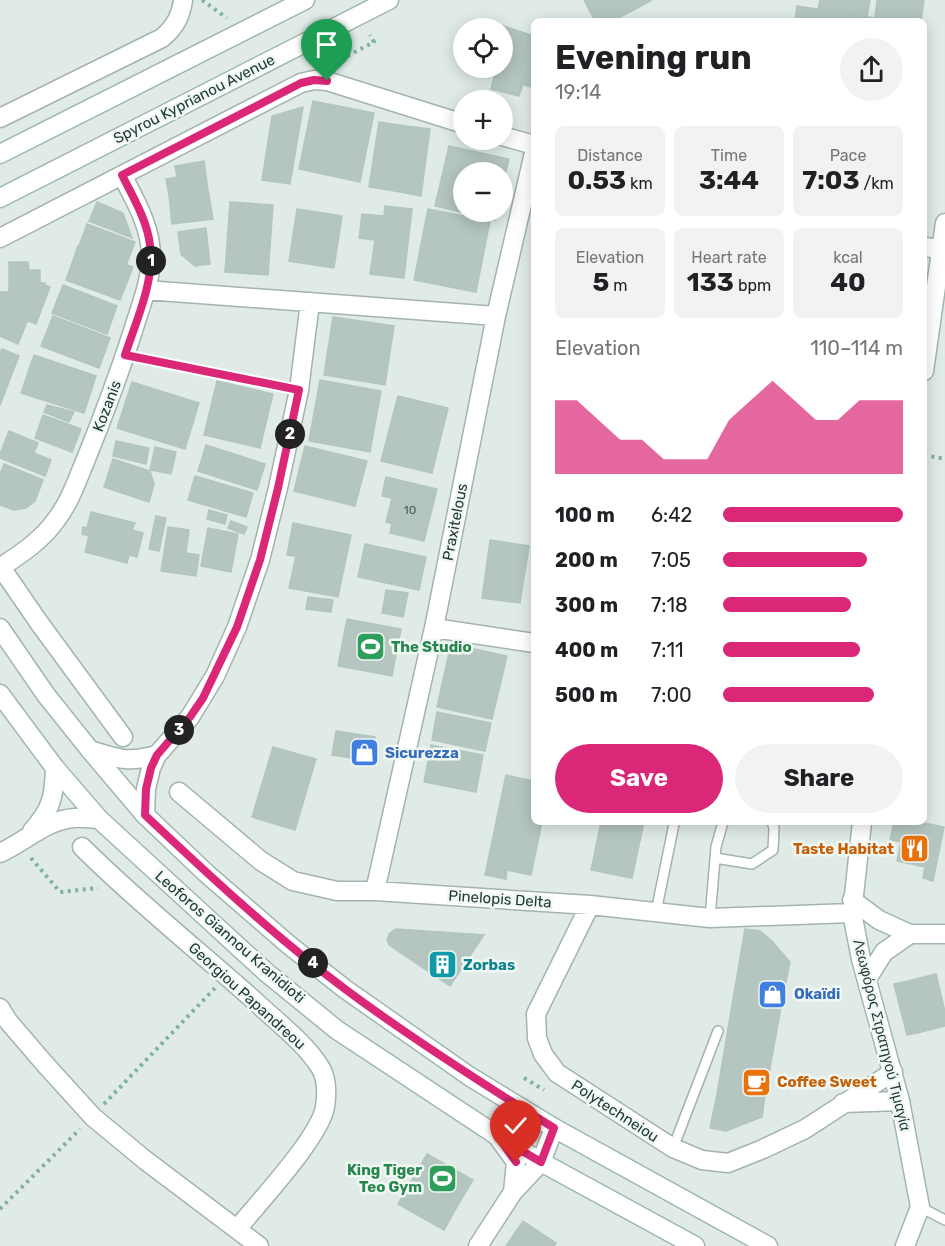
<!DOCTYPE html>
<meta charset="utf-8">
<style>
body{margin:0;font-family:Rubik,sans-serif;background:#f2f2f2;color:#202124;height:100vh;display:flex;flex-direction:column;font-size:22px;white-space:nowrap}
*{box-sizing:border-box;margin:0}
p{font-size:20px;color:#757577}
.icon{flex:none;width:33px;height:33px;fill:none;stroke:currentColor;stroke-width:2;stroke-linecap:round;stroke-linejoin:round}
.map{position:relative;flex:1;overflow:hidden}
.drawer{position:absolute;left:531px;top:18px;width:396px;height:807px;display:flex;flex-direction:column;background:#fff;border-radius:9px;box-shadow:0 3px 15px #0003}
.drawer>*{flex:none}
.tools{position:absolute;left:453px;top:18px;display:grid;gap:12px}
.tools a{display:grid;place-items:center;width:60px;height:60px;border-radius:50%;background:#fff;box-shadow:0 3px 15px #0003;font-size:30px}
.pin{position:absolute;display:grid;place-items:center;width:51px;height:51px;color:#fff;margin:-62px -26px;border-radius:50% 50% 50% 0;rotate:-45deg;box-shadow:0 0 6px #0007}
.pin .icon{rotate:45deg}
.km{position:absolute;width:30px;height:30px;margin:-15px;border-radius:50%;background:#222;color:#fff;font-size:16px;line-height:30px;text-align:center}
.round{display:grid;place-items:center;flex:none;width:63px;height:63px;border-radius:32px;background:#f2f2f2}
.headline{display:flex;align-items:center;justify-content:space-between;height:102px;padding:0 24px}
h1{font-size:33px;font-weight:700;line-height:45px}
.stats{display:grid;grid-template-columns:repeat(3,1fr);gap:9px;height:102px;padding:6px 24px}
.stats div{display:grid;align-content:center;border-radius:9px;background:#f2f2f2;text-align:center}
.stats b{font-size:26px;font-weight:700}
.stats small{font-size:16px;font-weight:400}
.stats p{font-size:16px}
.chart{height:168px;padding:12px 24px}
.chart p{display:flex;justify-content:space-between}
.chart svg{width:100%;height:108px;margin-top:6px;fill:#db2777;opacity:.7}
.button{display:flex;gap:12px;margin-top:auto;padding:12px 24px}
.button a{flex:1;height:69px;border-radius:36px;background:#db2777;color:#fff;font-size:24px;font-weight:700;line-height:69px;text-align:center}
.button a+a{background:#f2f2f2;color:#202124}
ul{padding:0 24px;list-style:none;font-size:20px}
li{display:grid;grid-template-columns:96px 72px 1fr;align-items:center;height:45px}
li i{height:15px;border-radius:8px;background:#db2777}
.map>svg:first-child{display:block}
</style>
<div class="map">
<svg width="945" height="1246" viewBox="0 0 945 1246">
<rect width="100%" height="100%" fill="#e0ebe7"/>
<path fill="#b5c6c0" stroke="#b2c5be" stroke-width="1.5" d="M584 0H652L613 21H595Z
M820 0H870L867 17 818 10Z
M877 0H924L921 21H890L875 18Z
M797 6 875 18 890 21H795Z
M497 24 534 36V49L502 39V28H495Z
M502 39 534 49V88L482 72 483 68H502Z
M494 77 523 84 519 96 491 89Z
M313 101 374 113 360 182 299 169Z
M303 107 290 184 262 180 272 116Z
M379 122 405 126 394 191 369 187Z
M405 126 430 129 421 196 394 191Z
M449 146 509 159 502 188V172H464V212H497L495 220 435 206Z
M204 161 208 190 169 196 166 179 177 177 175 166Z
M208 190 213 219 172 224 169 196Z
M97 202 123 213 132 238 89 221Z
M230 202 273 205 268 275 225 272Z
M385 206 412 209 404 278 370 274 375 240 359 238 362 214 384 216Z
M297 209 342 216 334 268 289 261Z
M428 209 490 221 476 292 414 280Z
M87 224 135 242 127 263 79 246Z
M206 228 210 264 195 266 181 254 178 232Z
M78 246 133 267 120 300 66 280Z
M9 262H28L29 270H40V283H45V285L50 287 36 324 0 310V292H9Z
M63 285 117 306 107 334 52 313Z
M0 311 27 322 18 344 0 336Z
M53 316 110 338 99 368 41 346Z
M333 317 394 326 385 385 324 375Z
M2 349 19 356 0 405V352Z
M34 355 96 376 84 413 21 393Z
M320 380 381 391 370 452 309 441Z
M217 381 273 394 260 448 204 435Z
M132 382 199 403 185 449 117 428Z
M398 396 448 408 432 473 381 461Z
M47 405 74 412 69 422 44 412Z
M43 415 81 429 72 452 35 438Z
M9 431 38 443 34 453 51 460 45 476 0 458V454Z
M116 441 149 448 146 464 113 456Z
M206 445 265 464 257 490 198 471Z
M305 446 367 461 355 506 294 491Z
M155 447 176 452 171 474 150 470Z
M113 459 150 471 154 484 149 502 104 487Z
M4 464 43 480 35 501 26 508 14 510 0 505V474Z
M195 476 253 493 246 517 188 500Z
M386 477 437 489 424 541 390 533 392 524 386 522 392 498 382 496Z
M209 510 227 515 225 524 207 519Z
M91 512 135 523 132 530 143 533 137 557 129 555 127 563 85 552 89 536 82 534 83 527 87 528Z
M156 516 166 518 159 551 149 549Z
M231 521 247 527 244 534 228 528Z
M293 523 351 535 338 597 289 588 296 556 287 555Z
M168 527 189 530 186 553 199 555 196 576 161 571Z
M208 528 238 534 231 572 201 566Z
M490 540 529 546 520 603 482 598Z
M365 544 426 557 419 590 358 577Z
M386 590 408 593 403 617 382 613Z
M308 597 333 600 331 612 306 609Z
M347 619 401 629 392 676 338 666Z
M451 644 507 656 492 719 437 707Z
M437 712 491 723 485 751 432 740Z
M336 731 375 737 371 761 332 755Z
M431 745 483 755 476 792 424 782Z
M273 747 316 759 295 830 252 817Z
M506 775 534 781V822H542L531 875 507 870 506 879 485 875Z
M601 822H644L632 878 591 870Z
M894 822H919L944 827 933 881 923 878 925 867 897 861 901 842 890 840Z
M396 929 484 935 450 986 389 945 387 939 390 933Z
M745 929 760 931 772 941 790 962 781 1007 733 999Z
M936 974 945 1012V1026L917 1033 904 982Z
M904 982 917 1033 907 1035 894 984Z
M733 999 781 1007 764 1102 717 1094Z
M717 1094 764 1102 762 1117 726 1131 710 1128Z
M427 1154 473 1180 458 1205 413 1178Z
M413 1178 458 1205 444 1230 398 1204Z
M523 1221 556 1243 554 1246H506Z"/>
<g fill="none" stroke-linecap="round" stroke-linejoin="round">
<defs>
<path id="service" d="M715 858 752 864 773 850 774 828 772 822
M656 912 674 824
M710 918 716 847 723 822
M673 1148 718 1031
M920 1207 945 1220"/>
<path id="minor" d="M0 118 162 38C175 27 181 16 183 0
M502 136 534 145
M0 238 301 83 314 80 327 81 464 124
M924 247 941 249
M146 290 496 316
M0 566 40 624 123 737
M1 567C21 554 42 540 56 520 70 502 77 480 86 459 103 417 119 374 133 331 140 307 151 282 151 256 151 227 135 200 122 175
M434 628 534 643
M90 750C119 759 126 763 157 755
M179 792 261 861 293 881 337 891H375L590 905 710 918 852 913
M145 815 146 789 151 768 157 755 190 717 215 676 237 627 260 560 278 488 299 390 310 302
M32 831C52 809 54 797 55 768
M82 847C137 902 198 950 256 1002 278 1023 304 1042 320 1067 327 1078 327 1094 325 1107 320 1137 259 1202 237 1229
M0 853C25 842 46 820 74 818 82 817 91 819 99 819
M375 891 434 628 496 316 534 153
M852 900 879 920 910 934H945
M590 905 536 1014 537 1038 543 1054 557 1073 673 1148 702 1160 728 1163 763 1149 805 1129 893 1072
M867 979 884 952 910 934
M0 1008 8 1021 44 1063 93 1117 145 1160 259 1246
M843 1103 900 1101
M498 1137 516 1162 513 1192
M478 1246 513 1192 541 1162 554 1128"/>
<path id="secondary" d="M0 154 305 0
M0 198 389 0
M924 371 945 223
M0 628 46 695 90 750 145 815 207 874 289 945 345 989 469 1076 554 1128 768 1246
M0 694 55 768 99 819 267 973 337 1030 493 1133 541 1162 695 1246
M862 822 852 913 861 959 900 1101 920 1207 905 1246"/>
</defs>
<use href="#service" stroke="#a3b3ae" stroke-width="12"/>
<use href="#minor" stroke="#a3b3ae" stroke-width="21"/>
<use href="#secondary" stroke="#9eb8af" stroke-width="21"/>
<path stroke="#7fb0a2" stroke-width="4" stroke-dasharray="3 4.5" stroke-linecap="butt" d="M202 0 227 18
M334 63 374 42 370 35
M144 359 281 387
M924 455 945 459
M31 858 60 892 98 888
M524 1078 544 1090
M104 1104 215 988
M0 1209 80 1129"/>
<use href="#service" stroke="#fff" stroke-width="9"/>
<use href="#minor" stroke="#fff" stroke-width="18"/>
<use href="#secondary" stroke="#fff" stroke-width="18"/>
</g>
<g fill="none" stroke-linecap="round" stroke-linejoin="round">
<defs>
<path id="route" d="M327 81 314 80 301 83 122 175C133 197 147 220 150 245 155 281 136 321 125 355L299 390 278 488 260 560 237 627 203 698 190 717 157 755 151 768 146 789 145 815C209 875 274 936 345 989 412 1039 483 1084 554 1128L541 1162 498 1137 516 1162"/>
</defs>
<use href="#route" stroke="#fff" stroke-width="12"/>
<use href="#route" stroke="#db2777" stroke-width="8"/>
</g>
<defs>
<symbol id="stadium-square" viewBox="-11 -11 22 22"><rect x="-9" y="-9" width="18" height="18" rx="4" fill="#2e9e5b" stroke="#f1f8f4"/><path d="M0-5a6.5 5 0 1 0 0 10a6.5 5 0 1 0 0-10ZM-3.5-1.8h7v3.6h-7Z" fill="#fff"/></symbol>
<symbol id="shop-square" viewBox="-11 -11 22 22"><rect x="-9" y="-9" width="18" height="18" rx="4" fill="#3f7fe0" stroke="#f1f8f4"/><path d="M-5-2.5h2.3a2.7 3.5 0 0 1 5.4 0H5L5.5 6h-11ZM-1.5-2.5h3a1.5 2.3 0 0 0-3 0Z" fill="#fff"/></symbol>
<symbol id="restaurant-square" viewBox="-11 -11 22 22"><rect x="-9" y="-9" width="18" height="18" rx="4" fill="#e8710a" stroke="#f1f8f4"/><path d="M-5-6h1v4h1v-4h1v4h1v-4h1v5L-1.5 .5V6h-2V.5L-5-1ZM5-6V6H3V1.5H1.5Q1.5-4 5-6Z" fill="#fff"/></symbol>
<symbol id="building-square" viewBox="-11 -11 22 22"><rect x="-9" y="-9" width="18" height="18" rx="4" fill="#0f9aa8" stroke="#f1f8f4"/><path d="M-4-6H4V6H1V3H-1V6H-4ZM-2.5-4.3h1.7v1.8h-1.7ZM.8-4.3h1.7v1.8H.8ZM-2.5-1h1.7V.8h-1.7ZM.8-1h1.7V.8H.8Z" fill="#fff"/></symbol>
<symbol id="cafe-square" viewBox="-11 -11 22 22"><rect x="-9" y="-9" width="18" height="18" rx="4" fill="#e8710a" stroke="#f1f8f4"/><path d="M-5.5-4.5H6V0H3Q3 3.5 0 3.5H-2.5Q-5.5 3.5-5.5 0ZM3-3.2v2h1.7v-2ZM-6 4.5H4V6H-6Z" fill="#fff"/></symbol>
</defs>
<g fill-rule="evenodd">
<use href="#stadium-square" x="354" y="630" width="33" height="33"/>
<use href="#shop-square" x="348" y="736" width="33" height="33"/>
<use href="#restaurant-square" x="898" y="832" width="33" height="33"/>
<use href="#building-square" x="426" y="948" width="33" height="33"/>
<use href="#shop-square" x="756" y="978" width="33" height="33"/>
<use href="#cafe-square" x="740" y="1066" width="33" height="33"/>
<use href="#stadium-square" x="426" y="1162" width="33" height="33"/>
</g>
<g text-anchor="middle" stroke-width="5" stroke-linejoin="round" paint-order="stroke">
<g font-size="12" fill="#455e58">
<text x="410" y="514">10</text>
</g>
<g font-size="15" fill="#203c35" stroke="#f1f8f4">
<text transform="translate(194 99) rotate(-27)" y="5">Spyrou Kyprianou Avenue</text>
<text transform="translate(107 406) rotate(-69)" y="5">Kozanis</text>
<text transform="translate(455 522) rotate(-79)" y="5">Praxitelous</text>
<text transform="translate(500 899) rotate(4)" y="5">Pinelopis Delta</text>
<text transform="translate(230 937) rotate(41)" y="5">Leoforos Giannou Kranidioti</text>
<text transform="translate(247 996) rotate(42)" y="5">Georgiou Papandreou</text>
<text transform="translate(882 1035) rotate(76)" y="5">Λεωφόρος Στρατηγού Τιμαγία</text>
<text transform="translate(615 1111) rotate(33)" y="5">Polytechneiou</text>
</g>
<g font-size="15" font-weight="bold" fill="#27864d" stroke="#f1f8f4" text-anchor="start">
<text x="391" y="652">The Studio</text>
<text x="422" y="1175" text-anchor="end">King Tiger<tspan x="422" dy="17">Teo Gym</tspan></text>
</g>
<g font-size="15" font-weight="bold" fill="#366cbe" stroke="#f1f8f4" text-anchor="start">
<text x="385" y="758">Sicurezza</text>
<text x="794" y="999">Okaïdi</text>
</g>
<g font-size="15" font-weight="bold" fill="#c56008" stroke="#f1f8f4" text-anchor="end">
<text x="894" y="854">Taste Habitat</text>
<text x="777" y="1087" text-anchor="start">Coffee Sweet</text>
</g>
<g font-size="15" font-weight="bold" fill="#0d838f" stroke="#f1f8f4" text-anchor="start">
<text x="463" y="970">Zorbas</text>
</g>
</g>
</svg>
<div class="tools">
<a><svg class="icon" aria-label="locate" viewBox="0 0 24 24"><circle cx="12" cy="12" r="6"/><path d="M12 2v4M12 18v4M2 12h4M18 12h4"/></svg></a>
<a>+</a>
<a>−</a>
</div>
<div class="pin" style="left:327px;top:81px;background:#1e9e55"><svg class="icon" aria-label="arrive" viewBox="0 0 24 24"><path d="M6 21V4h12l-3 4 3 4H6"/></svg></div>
<div class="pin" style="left:516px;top:1162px;background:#d93025"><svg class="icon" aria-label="check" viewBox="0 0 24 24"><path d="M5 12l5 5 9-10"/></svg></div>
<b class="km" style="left:151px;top:261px">1</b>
<b class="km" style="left:290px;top:434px">2</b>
<b class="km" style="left:179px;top:730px">3</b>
<b class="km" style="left:313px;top:963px">4</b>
<section class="drawer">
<div class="headline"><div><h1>Evening run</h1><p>19:14</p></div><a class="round"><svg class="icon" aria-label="share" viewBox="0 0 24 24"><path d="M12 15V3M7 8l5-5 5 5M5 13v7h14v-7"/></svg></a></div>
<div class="stats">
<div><p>Distance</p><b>0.53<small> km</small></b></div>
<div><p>Time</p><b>3:44</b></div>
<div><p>Pace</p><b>7:03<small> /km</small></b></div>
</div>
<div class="stats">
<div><p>Elevation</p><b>5<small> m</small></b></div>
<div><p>Heart rate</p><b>133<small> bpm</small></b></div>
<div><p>kcal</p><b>40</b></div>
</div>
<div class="chart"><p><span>Elevation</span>110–114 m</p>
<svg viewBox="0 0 160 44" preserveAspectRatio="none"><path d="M0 44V14L10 14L20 22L30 30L40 30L50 38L60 38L70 38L80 22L90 14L100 6L110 14L120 22L130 22L140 14L150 14L160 14V44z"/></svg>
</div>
<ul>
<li><b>100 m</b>6:42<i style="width:100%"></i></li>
<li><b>200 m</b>7:05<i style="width:80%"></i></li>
<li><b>300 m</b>7:18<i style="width:71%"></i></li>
<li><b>400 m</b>7:11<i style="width:76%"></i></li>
<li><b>500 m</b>7:00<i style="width:84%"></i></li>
</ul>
<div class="button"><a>Save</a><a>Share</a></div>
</section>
</div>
